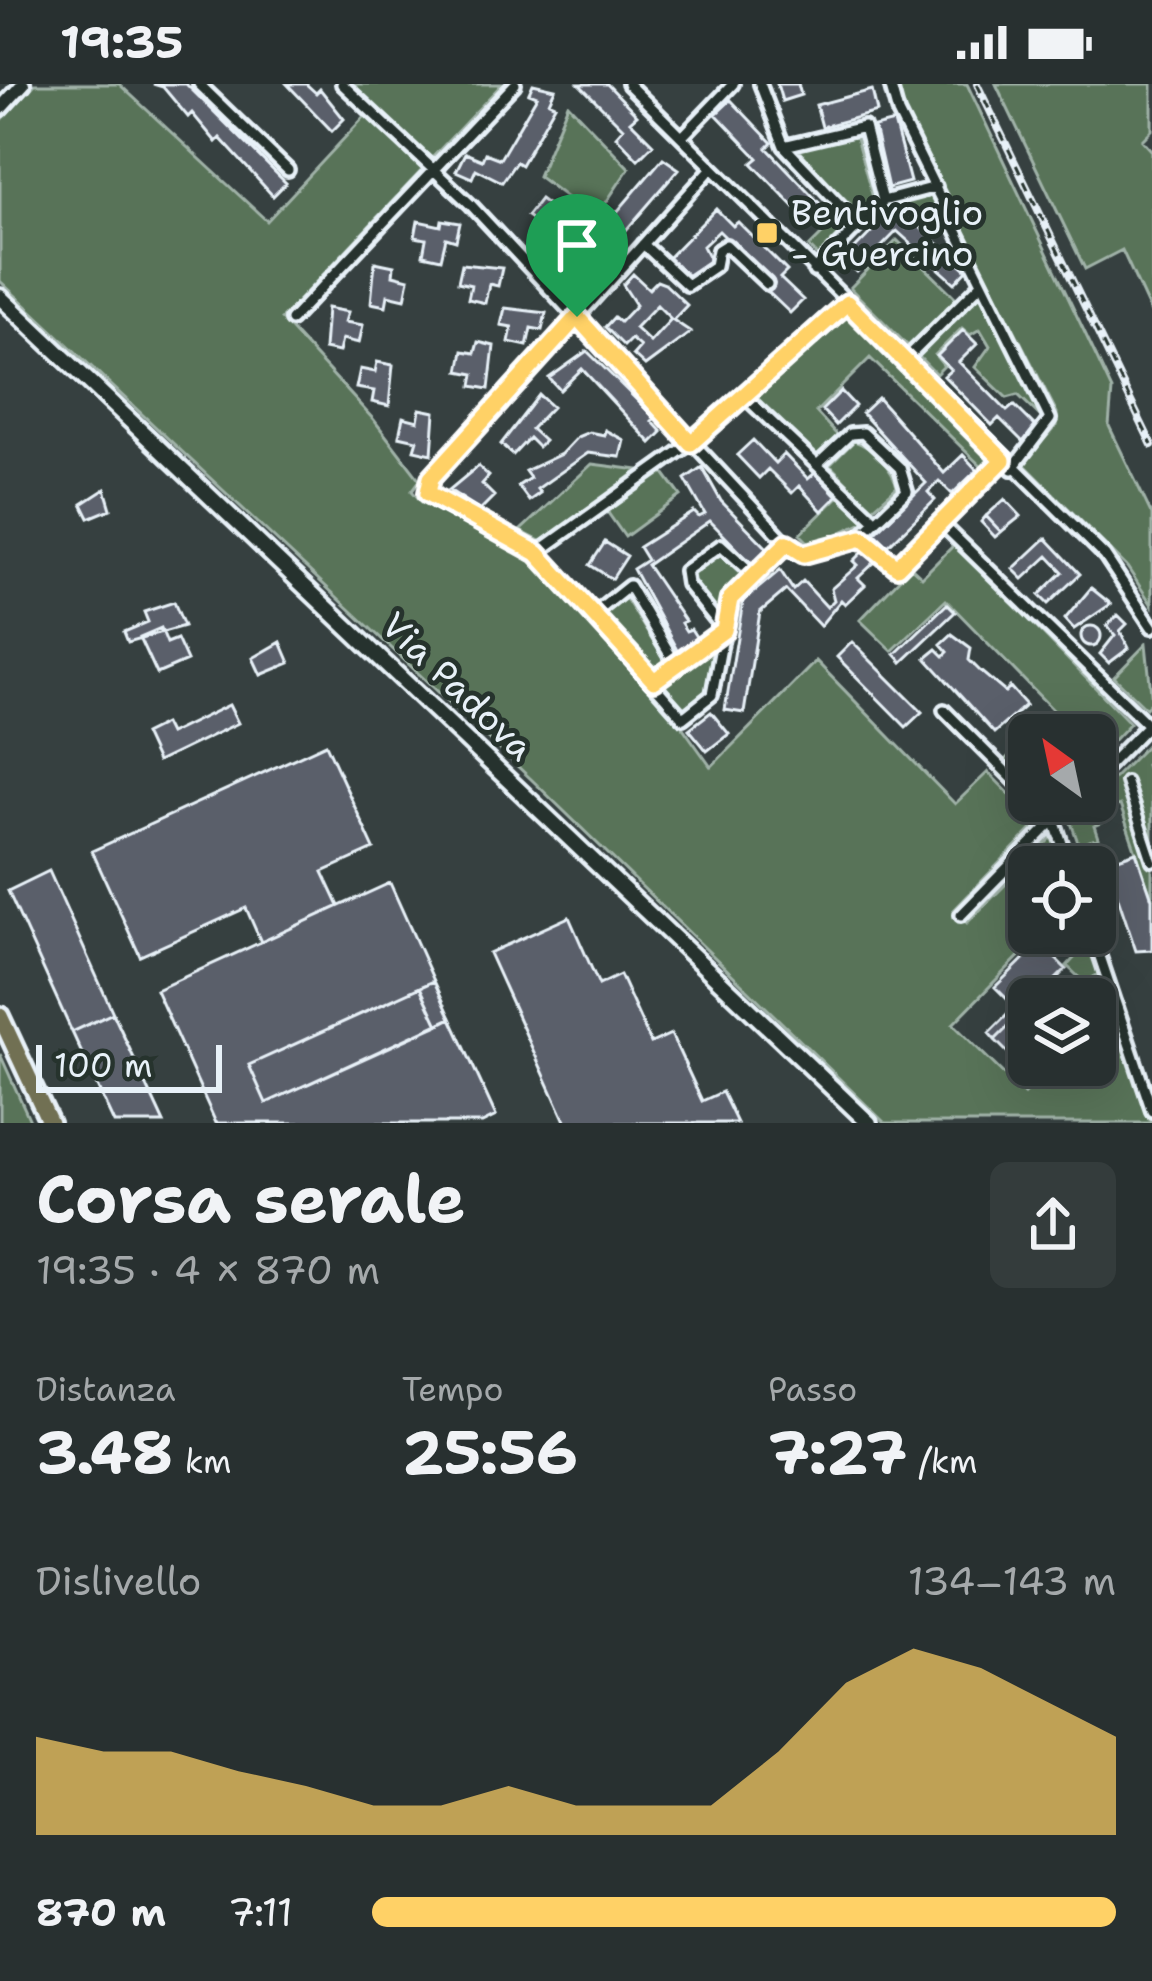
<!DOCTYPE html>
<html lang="it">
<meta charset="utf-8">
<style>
body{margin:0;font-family:"Shantell Sans",sans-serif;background:#343c3c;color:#f1f3f6;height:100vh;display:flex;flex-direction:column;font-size:45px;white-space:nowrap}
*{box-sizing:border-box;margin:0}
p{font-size:39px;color:#a5a9ab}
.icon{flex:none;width:66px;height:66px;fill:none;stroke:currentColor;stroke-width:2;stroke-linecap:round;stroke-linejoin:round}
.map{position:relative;height:1039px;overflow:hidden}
.side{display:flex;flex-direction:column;background:#283030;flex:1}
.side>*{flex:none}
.needle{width:78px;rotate:327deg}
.buttons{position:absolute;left:1008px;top:630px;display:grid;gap:24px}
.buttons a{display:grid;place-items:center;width:108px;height:108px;border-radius:18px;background:#283030;box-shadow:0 12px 48px #0002,0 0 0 3px #444b4c;font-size:60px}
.scale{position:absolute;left:36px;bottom:30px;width:186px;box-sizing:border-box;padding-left:12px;border:6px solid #e8f1f8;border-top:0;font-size:33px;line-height:42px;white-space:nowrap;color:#e8f1f8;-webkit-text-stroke:9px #26332d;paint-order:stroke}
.pin{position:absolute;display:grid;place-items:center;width:102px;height:102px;color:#fff;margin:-123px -51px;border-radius:50% 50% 50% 0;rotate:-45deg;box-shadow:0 0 12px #0007}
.pin .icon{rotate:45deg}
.round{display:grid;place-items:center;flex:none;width:126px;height:126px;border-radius:18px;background:#343c3c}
.overview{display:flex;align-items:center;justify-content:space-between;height:204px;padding:0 36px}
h1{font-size:66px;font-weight:700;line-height:90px}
.stats{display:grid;grid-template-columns:repeat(3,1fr);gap:18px;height:204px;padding:12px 36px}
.stats div{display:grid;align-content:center}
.stats b{font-size:60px;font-weight:700}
.stats small{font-size:33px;font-weight:400}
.stats p{font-size:33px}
.chart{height:336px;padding:24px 36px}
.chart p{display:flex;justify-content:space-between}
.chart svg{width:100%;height:216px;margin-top:12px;fill:#ffd166;opacity:.7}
ul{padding:0 36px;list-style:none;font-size:39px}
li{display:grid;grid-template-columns:192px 144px 1fr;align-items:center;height:90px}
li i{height:30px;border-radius:15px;background:#ffd166}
.status{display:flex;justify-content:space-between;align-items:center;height:84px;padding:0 60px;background:#283030;direction:ltr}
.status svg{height:33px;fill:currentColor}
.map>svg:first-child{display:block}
</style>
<div class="status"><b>19:35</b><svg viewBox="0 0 49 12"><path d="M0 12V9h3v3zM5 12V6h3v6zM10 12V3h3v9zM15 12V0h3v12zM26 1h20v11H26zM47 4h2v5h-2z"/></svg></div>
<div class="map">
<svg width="1152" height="1039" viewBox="0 0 1152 1039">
<rect width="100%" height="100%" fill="#364040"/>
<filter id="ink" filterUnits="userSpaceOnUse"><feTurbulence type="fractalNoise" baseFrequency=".00833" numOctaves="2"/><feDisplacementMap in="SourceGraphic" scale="24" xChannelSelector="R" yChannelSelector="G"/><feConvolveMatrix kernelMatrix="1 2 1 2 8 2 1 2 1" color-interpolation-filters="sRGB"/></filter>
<g filter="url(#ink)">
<path fill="#597359" stroke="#a0b2a8" stroke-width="3" d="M35 0H119L267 137 366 31 424 84 281 235 374 336 420 396 412 407 422 418 534 470 651 599 711 683 816 577 955 720 988 688 1038 739 954 826 967 839 1010 796 1029 814V849H1042L953 940 1024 1010 1052 981H1095V937L1111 921 1151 1039H885L531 695 0 197V38Z
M349 0H502L430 76Z
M895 0H967L1112 306 1109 342 1152 431V521L1127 483 1023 379 1056 342 1057 329 906 34Z
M996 0H1152V46L1142 56 1152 67V231L1122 166 1085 185Z
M568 20 629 84 595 135 538 92Z
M855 50 874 117 859 132 798 65Z
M933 108 947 142 937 151 909 127 897 129 888 118Z
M840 132 850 142 819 173 809 163Z
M897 156 957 215 908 262 850 204Z
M981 207 1043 328 1045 337 1018 311 1007 314 975 283 990 262 980 245 970 251 962 244 935 271 944 282 936 290 916 270Z
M848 231 996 376 986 387 870 274 816 328 838 352 816 375 753 315Z
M854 357C871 362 894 385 897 403L872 425 830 381Z
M592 380 639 386 544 459 520 447Z
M662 386 681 412 625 453 606 426Z
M839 412 865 437 812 462 800 450Z
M955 460 1130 639 1095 676V651H1030L1054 627 946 516 892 567 860 536 911 483 922 493Z
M722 467 744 493 726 511 719 530 688 493Z
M625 513 666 578 655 586 603 530Z
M719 556 707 607 683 626 660 598Z
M1146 560 1152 618 1146 624 1114 593Z
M1029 652V703L1003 678Z
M1152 656V676L1146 681 1152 698V815L1120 721 1106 725 1099 709Z
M1092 717 1103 738 1094 742 1098 754 1079 761 1070 736Z
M1054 751 1065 783H1040L1031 774Z
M1089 858 1098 890 1085 899 1067 882Z
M0 970 31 1039H0Z"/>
<path fill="#5a5e6b" stroke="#e8f1f8" stroke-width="3" fill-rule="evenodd" d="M153 0H186L286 99 273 112 220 54 216 58 192 29 188 33 163 3Z
M287 0H306L316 9 320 5 344 35 332 47Z
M533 0 555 5 549 18 555 21 521 81 516 78 502 98 476 85 472 94 456 87 465 69 482 76 485 69 500 75 537 12 529 9Z
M579 0H607L637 31 630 37 653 60 638 75 616 52 623 44Z
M777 0H798L801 11 782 17Z
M872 6 877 28 822 43 816 21Z
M731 16 772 59 767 64 828 128 813 142 752 79 758 74 716 30Z
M894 38 910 98 888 104 874 43Z
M663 74 679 85 614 160 599 149Z
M540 115 555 126 559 120 583 138 579 143 594 157 575 183 585 190 576 201 560 190 570 177 561 170 573 154 546 132 539 141 527 132Z
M716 125 733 142 738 138 787 187 780 194 803 216 790 229 767 207 773 200 719 147 703 162 712 180 693 198 664 178Z
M889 130 906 144 913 137 967 186 955 199 897 147 857 188 844 176Z
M442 136 460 139 456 157 446 154 441 175 423 171 426 155 415 153 418 137 441 142Z
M375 178 394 182 393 191 409 195 405 215 388 211 386 222 371 219Z
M462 180 502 184 498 202 489 200 485 219 468 215 471 201 458 198Z
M633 190 649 205 657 197 665 200 687 221 673 236 691 248 645 282 633 271 640 263 631 255 624 262 605 243 614 233 620 238 636 221 623 201ZM657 221 671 235 650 258 635 244Z
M327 224 348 228 345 238 363 241 359 259 342 255 339 268 324 265Z
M505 224 546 229 542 246 531 244 527 262 509 258 512 243 501 241Z
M963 246 977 260 959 278 1007 327 1014 321 1037 344 1023 358 999 334 992 341 944 292 951 286 937 272Z
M478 258 494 262 489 305 472 302 474 290 459 287 463 267 475 269Z
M587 267 655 334 652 337 662 348 651 359 582 285 560 306 549 294Z
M377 278 393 281 389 322 372 318 374 307 356 304 360 285 375 288Z
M841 307 855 322 836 341 822 326Z
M539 311 552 323 531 345 544 357 538 363 529 354 513 371 501 360Z
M878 314 944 389 963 371 977 386 952 410 939 397 928 408 935 416 888 462 875 449 926 399 862 329Z
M420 325 435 328 432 370 414 366 417 356 399 352 403 333 418 337Z
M605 346 624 356 620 373 588 369 537 405 540 409 529 417 518 402 530 394 525 387 561 370 577 353 589 348 604 351Z
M753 356 775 379 784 370 808 395 815 389 837 412 822 427 799 402 792 409 768 385 759 394 737 371Z
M478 382 489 392 482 400 494 412 480 426 449 406Z
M702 383 721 417 770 467 754 482 710 437 647 481 685 537 681 539 686 547 691 545 698 556 678 568 633 485 647 476 639 463 694 428 699 433 705 430 685 395Z
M105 405 111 425 89 434 82 420Z
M1005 415 1021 432 1001 448 986 432Z
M986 432 1001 448 995 453 981 438Z
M1046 454 1080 490 1048 520 1039 511 1063 488 1048 472 1023 495 1013 485Z
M605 458 627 472 612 495 590 481Z
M865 466 877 476 858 494 865 501 845 520 841 516 820 542 786 506 760 528 744 629 725 626 743 517 780 486 793 506 803 497 827 523 834 516 831 505 858 481 854 477Z
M1091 504 1111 520 1074 545 1065 535Z
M174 518 184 542 128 558 124 548 148 538 144 528Z
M947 520 955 528 902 578 895 570Z
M1118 531 1127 540 1120 547 1129 564 1109 579 1100 570 1115 551 1107 542Z
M1081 552a10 10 0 1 1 20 0a10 10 0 1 1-20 0Z
M161 544 167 559 177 555 187 577 157 590 140 553Z
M952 550 971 564 969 576 980 587 1005 608 1010 603 1026 621 994 649 926 574 937 565 944 572 948 568 941 560Z
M281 558 290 579 261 591 253 574Z
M852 558 922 628 906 643 837 573Z
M229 621 238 639 157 678 144 650 164 640 169 650Z
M711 628 729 650 707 667 689 645Z
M326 660 374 765 323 788 339 822 261 858 246 824 140 872 92 767Z
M1136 768 1152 815V866L1136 867 1106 778Z
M49 787 113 929 72 948 8 807Z
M390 799 434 897 249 981 266 1019 451 934 496 1032 482 1039H216L156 906Z
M569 833 599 901 620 891 651 959 671 950 702 1017 722 1008 737 1039H566L489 869Z
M1040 859 1066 885 1036 915H1029V922L995 956 989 949 1015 923 995 903Z
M434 897 451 934 438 941 420 903Z
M420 903 438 941 266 1019 249 981Z
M113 929 164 1039H114L72 948Z
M1016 935 1029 948V981H1040L1030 991 995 956Z"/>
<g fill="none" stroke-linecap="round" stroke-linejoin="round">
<defs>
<path id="pedestrian" d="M1126 698 1152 777"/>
<path id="minor" d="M199 0 288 86
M342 0 471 121 794 467 804 470 862 454 897 483 1003 376
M628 0 1105 472 1152 543
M760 0 784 62 859 141
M890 0 898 29 1050 335 1012 385
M682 53 733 0
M784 62 864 43 883 117
M712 84 431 395 427 406 436 417 537 469 683 634 712 611 730 515 786 459
M643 160 687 201 715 182 718 166 726 161 767 200
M814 187 883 117 936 103
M291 236 515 0
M904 277 982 199
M743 311 876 437
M817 381 850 350 863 349 900 384 907 407 858 454
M941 439 1148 641
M537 469 691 359 847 219
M594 530 629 502 676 581
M654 597 724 546 687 500 685 487 721 461 754 491
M944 626 1029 711
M1095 695 1148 641
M1035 717 1054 736 1070 783
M961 831 1073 717
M1092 849 1152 1027"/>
<path id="tertiary" d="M0 25 23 0"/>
<path id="secondary" d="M0 213 869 1039"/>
<path id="primary" d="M0 932 50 1039"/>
</defs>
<use href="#pedestrian" stroke="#e8f1f8" stroke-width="16"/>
<use href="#minor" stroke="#e8f1f8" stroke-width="18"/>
<use href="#tertiary" stroke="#e8f1f8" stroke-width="21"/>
<use href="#secondary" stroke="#e8f1f8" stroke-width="22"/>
<use href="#primary" stroke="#e8f1f8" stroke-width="24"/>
<use href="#pedestrian" stroke="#26332d" stroke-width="8"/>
<use href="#minor" stroke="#26332d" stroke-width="9"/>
<use href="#tertiary" stroke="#26332d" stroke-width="12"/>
<use href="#secondary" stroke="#26332d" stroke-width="14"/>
<use href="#primary" stroke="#716f52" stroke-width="15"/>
<defs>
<path id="rail" d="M977 0 1152 361"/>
</defs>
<use href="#rail" stroke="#e8f1f8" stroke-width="8"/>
<use href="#rail" stroke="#26332d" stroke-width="3" stroke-dasharray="9" stroke-linecap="butt"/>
</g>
</g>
<g fill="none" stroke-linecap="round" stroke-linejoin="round" filter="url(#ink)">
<defs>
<path id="route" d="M847 219 1003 376 897 483 862 454 804 470 787 459 730 515 724 546 654 597 537 469 428 409 431 394 577 233 691 359Z"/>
</defs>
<use href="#route" stroke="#fff" stroke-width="24"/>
<use href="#route" stroke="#ffd166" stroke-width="15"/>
</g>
<rect fill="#ffd166" stroke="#26332d" stroke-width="4.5" x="755" y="137" width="24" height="24" rx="6"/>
<g text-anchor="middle" stroke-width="10" stroke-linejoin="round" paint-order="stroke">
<g font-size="36" fill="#e8f1f8" stroke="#26332d" text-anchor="start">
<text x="791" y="141">Bentivoglio<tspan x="791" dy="41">- Guercino</tspan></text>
</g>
<g font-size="36" fill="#e8f1f8" stroke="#26332d">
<text transform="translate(458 602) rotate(44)" y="13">Via Padova</text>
</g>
</g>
</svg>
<div class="buttons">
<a><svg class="needle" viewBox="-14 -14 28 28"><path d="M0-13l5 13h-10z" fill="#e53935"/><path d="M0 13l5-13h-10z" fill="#a5a9ab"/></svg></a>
<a><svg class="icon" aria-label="locate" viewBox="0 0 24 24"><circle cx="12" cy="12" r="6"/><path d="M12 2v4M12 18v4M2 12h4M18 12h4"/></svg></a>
<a><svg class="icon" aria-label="layers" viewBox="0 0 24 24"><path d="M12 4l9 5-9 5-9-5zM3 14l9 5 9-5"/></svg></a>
</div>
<div class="scale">100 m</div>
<div class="pin" style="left:577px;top:233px;background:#1e9e55"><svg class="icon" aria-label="arrive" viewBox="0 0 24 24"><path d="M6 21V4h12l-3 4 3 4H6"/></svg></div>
</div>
<section class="side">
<div class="overview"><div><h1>Corsa serale</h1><p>19:35 · 4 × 870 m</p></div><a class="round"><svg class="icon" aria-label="share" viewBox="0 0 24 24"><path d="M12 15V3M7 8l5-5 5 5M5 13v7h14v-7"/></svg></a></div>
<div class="stats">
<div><p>Distanza</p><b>3.48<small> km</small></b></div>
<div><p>Tempo</p><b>25:56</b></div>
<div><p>Passo</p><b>7:27<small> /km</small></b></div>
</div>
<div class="chart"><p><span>Dislivello</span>134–143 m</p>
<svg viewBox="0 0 160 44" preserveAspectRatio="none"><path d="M0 44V24L10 27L20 27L30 31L40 34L50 38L60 38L70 34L80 38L90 38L100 38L110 27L120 13L130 6L140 10L150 17L160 24V44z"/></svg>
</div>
<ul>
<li><b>870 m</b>7:11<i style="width:100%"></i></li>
</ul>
</section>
